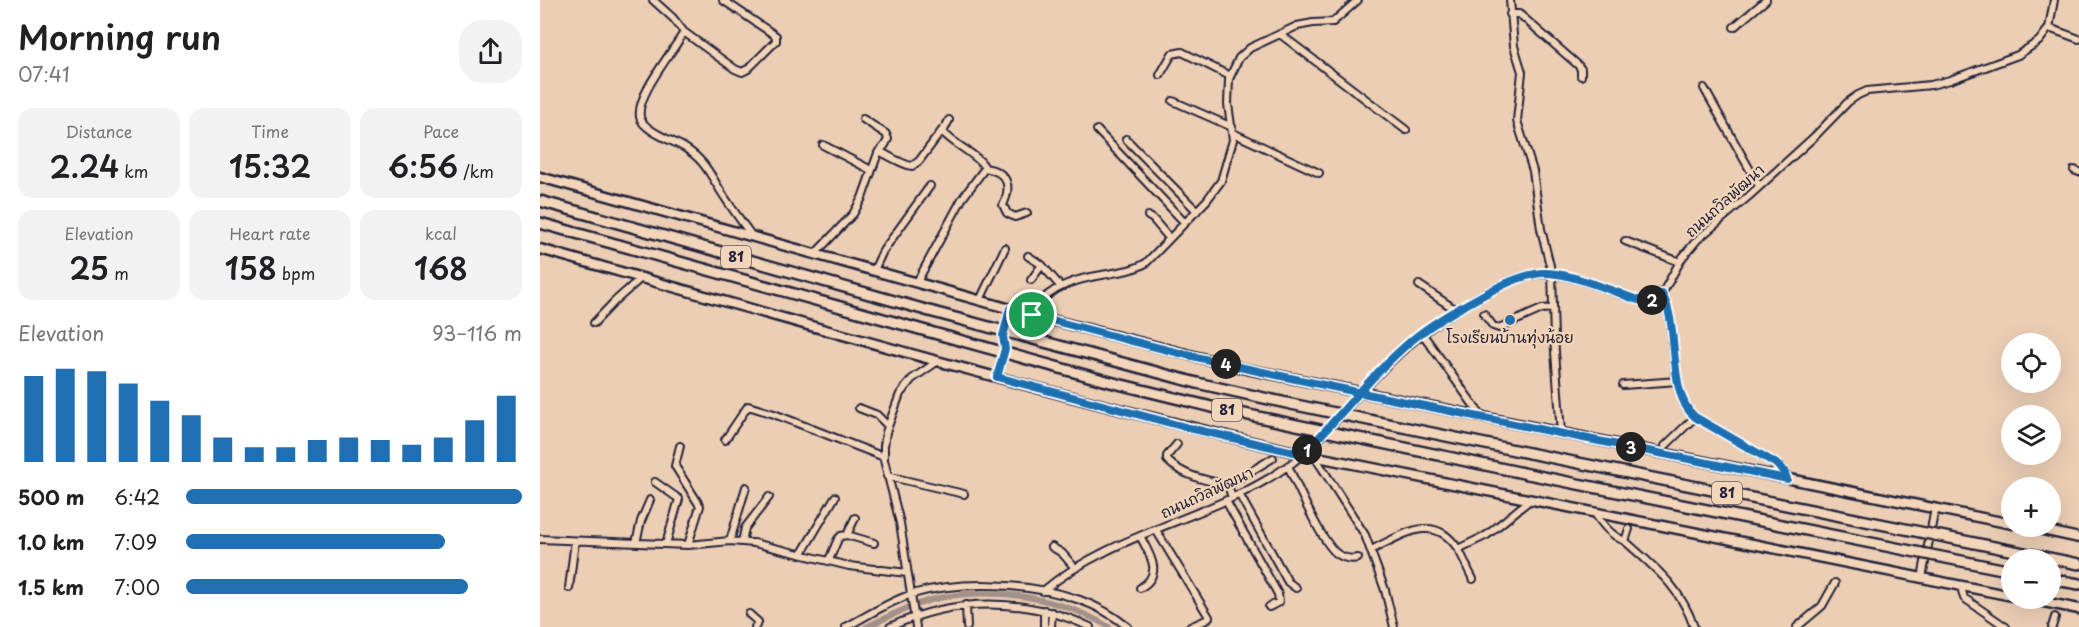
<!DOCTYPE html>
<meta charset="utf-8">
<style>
body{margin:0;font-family:"Playpen Sans","Playpen Sans Thai",sans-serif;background:#f2f2f2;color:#202124;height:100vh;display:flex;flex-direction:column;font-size:22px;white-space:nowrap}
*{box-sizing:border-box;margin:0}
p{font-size:20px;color:#757577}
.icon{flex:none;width:33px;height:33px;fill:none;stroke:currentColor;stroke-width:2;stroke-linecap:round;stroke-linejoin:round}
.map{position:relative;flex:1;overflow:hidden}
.sheet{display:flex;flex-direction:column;background:#fff;width:540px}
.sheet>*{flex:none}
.controls{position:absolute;left:1461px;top:333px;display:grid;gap:12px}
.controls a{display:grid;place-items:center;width:60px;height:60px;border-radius:50%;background:#fff;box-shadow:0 6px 24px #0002;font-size:30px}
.pin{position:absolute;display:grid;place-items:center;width:51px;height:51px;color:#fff;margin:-26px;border:3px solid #fff;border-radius:50%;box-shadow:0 2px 6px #0007}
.km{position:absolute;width:30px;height:30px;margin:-15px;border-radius:50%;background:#222;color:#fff;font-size:16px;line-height:30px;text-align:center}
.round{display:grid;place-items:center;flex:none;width:63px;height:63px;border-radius:24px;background:#f2f2f2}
.headline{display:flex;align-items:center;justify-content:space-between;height:102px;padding:0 18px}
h1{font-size:33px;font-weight:600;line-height:45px}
.figures{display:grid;grid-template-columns:repeat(3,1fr);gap:9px;height:102px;padding:6px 18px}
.figures div{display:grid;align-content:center;border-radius:15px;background:#f2f2f2;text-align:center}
.figures b{font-size:30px;font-weight:600}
.figures small{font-size:16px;font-weight:400}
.figures p{font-size:16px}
.chart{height:168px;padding:12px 18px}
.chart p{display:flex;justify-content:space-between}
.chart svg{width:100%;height:108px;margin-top:6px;stroke:#1f6fb2;stroke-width:6}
ul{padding:0 18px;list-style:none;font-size:20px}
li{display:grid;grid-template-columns:96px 72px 1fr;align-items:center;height:45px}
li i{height:15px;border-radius:8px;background:#1f6fb2}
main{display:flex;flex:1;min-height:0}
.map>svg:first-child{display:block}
</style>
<main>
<section class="sheet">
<div class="headline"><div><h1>Morning run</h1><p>07:41</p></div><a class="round"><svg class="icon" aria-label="share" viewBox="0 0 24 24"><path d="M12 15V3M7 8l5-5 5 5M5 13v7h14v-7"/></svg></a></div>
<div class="figures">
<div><p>Distance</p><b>2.24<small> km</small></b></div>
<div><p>Time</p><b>15:32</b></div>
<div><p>Pace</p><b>6:56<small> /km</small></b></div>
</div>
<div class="figures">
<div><p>Elevation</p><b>25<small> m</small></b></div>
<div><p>Heart rate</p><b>158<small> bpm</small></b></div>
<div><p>kcal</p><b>168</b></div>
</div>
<div class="chart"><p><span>Elevation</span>93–116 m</p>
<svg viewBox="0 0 160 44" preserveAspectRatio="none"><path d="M5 44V9M15 44V6M25 44V7M35 44V12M45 44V19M55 44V25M65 44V34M75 44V38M85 44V38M95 44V35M105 44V34M115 44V35M125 44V37M135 44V34M145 44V27M155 44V17"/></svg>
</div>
<ul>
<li><b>500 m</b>6:42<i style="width:100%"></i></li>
<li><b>1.0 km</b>7:09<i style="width:77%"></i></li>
<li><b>1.5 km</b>7:00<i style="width:84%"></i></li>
</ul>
</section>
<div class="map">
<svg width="1539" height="627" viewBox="0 0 1539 627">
<rect width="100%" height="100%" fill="#ebceb4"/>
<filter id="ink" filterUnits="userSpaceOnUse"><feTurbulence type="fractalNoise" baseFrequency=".0167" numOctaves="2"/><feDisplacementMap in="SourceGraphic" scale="12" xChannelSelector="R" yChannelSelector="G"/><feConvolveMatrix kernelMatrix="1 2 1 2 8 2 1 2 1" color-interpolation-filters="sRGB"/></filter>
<g filter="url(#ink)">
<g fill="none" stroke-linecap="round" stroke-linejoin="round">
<path stroke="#a39189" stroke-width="6" d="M326 627C350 616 373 604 399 598 457 587 519 597 569 627"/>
<defs>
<path id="minor" d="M113 0 133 18 144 32C133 52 96 95 100 117 103 131 134 141 145 148 164 160 169 172 180 190 190 206 201 221 212 236
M970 0 974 46 982 72 977 121 993 171 1001 229 1012 274 1014 338 1021 433
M970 14H979L984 18 1038 65 1041 69V76
M1194 27 1226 0
M1509 28 1539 39
M144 32 195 69 202 72 208 69 236 41V36L183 0
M740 34 866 130
M620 75 632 54 642 52 690 76
M1164 88 1219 186
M633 101 692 127
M409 120 403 132C414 145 439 155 445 168
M557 130 645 223
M693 133 779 173
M586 139 657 211
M283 145 331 170
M339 151C349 156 363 165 372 166L379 161 403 129
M1534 170 1539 172
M608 216 613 219 629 238
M1085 241 1140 262
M275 254 313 214 322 198 338 153 345 145 348 139 346 134 323 119
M488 256 502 265 520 286
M334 270 343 251 390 186
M491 280 502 265
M377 282 422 199 445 168C468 172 472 186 463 205L467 213 475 217 487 213
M879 285 916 310
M1122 294C1140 328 1126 394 1155 417L1235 463 1244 471 1247 479
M440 300 465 248
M944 314 953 326 959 328 1002 309 1013 308
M492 315C504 288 535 279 562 275 577 272 593 271 606 263L667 200 681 181 693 140 688 104 689 79 699 58 710 48 757 26 773 23 793 22 818 0
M54 323 75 301 101 278
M882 333 942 417
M457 377 465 349 463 336 470 309
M1083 385 1138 381
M319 408 337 415 348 426
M185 440 208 406 234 414 344 457
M637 444 627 456V460C642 476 668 481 688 485
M140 446 135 466 160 506 148 545
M1125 446 1155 417
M775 457 825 535 845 590 854 627
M748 466C758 487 780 539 796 553 803 558 809 560 818 558
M347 476 424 494
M115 482 139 499 126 544
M699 494 748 582 756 588
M692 498 688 485 733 458
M686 501 738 594 739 602 729 607
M1054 512C1062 524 1071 536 1085 541 1116 569 1140 586 1154 627
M616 530 669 617 666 620 650 627
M307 535 315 518
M600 536C610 555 624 574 600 588
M0 539 148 545 190 541 214 543 309 566 367 573
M190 541 206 487
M1085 541 1089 529
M202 542 205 528 229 497
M96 543 101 521 110 500
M512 547 522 553 535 568
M918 549 947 535 990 500
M831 550C861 536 894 511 918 549 924 558 927 569 933 579
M262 553 295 497
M289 560 298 539 301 536 307 535 334 543
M1382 578 1395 508
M1421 587 1424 598 1466 627
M29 588 35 541
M503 591C576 530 676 519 752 463 776 445 796 420 816 398 855 355 883 329 934 300 948 292 963 283 979 278 1011 267 1044 281 1075 292 1084 295 1096 301 1106 301 1112 301 1117 298 1122 294L1142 258 1157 240 1209 196 1275 136 1308 102 1318 95 1327 91 1391 85 1410 80 1478 55 1499 41 1509 28 1514 0
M426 605 427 627
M209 614 218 622 215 627
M306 627C327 616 350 601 372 594 422 580 491 583 540 600 557 606 574 616 588 627
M350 627C414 597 486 597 550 627
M376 627 360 523 344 460V446L346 432 360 394 372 379 398 361
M504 627V610
M511 627 512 612
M1257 627 1282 606 1295 583
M1512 627 1515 617"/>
<path id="major" d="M0 177 492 315 701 368 1472 524
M0 249C253 321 506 395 763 454L1472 596
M1484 526 1539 538
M1483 598 1539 609"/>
<path id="highway" d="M0 201 393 312
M0 223 390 332
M989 453 1385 533
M988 474 1381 553
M1395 535 1539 564
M1391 555 1472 571
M1510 579 1539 584"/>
</defs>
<use href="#minor" stroke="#22223b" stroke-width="10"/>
<use href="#major" stroke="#22223b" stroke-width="13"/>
<use href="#highway" stroke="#22223b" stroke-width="14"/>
<use href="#minor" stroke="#f3d5b9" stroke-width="6"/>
<use href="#major" stroke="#f3d5b9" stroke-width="8"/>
<use href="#highway" stroke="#f3d5b9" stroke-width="9"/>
<defs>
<path id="highway-bridge" d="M393 312 657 383 751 404 989 453
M390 332 574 383 676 408 988 474
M1385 533 1395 535
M1381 553 1391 555"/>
</defs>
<use href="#highway-bridge" stroke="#22223b" stroke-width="14" stroke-linecap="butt"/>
<use href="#highway-bridge" stroke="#f3d5b9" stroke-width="9"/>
</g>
</g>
<g fill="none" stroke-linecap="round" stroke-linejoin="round" filter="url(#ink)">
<defs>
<path id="route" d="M492 315 470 309 463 336 465 349 457 377 649 428 763 454C800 417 831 375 871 341 891 324 913 312 936 299 954 289 974 278 995 274 1019 269 1056 285 1079 293 1087 296 1097 301 1105 301 1112 301 1117 298 1122 294 1141 328 1126 393 1155 417L1235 463 1244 471 1247 479C1066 442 884 407 704 368 633 353 562 333 492 315"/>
</defs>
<use href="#route" stroke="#fff" stroke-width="12"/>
<use href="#route" stroke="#1f6fb2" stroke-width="8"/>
</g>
<circle fill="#1f6fb2" stroke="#f3d5b9" stroke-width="2" cx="970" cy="320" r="6"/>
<g text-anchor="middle" stroke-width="4.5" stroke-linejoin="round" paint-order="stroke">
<g fill="#f3d5b9" stroke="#615861" stroke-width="1.5">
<rect x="181" y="246" width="30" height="22" rx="4.5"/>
<rect x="672" y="399" width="30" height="22" rx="4.5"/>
<rect x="1172" y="482" width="30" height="22" rx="4.5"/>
</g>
<g font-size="14" font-weight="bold" fill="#22223b">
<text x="196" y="262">81</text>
<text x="687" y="415">81</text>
<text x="1187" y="498">81</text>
</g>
<g font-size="15" fill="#22223b" stroke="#f3d5b9">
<text transform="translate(1185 201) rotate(-42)" y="5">ถนนถวิลพัฒนา</text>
<text transform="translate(667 493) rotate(-25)" y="5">ถนนถวิลพัฒนา</text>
</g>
<g font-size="15" fill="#22223b" stroke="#f3d5b9">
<text x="970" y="343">โรงเรียนบ้านทุ่งน้อย</text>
</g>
</g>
</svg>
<div class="controls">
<a><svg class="icon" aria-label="locate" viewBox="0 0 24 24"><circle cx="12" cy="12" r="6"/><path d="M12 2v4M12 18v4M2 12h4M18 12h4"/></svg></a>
<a><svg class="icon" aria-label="layers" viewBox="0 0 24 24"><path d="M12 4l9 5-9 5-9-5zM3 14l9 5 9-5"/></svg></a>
<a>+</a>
<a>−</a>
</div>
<div class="pin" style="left:492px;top:315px;background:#1e9e55"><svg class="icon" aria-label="arrive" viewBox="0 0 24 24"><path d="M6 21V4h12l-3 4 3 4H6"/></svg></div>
<b class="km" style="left:767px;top:450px">1</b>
<b class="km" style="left:1112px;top:300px">2</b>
<b class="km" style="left:1091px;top:447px">3</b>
<b class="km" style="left:686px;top:364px">4</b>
</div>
</main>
